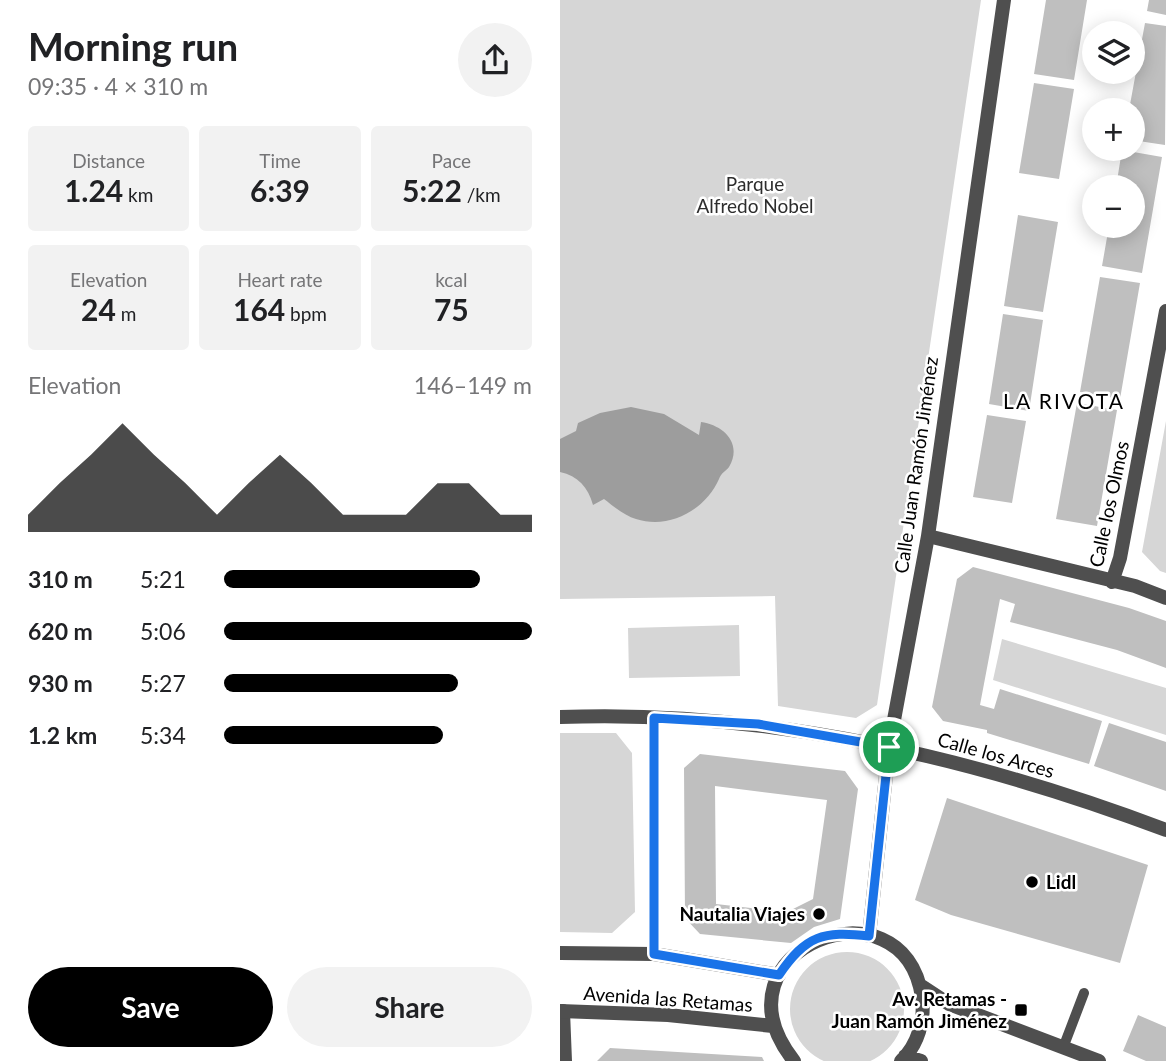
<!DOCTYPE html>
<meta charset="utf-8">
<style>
body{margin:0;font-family:Lato,sans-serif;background:#f2f2f2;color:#202124;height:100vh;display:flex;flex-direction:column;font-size:26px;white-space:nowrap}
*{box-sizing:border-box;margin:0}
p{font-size:23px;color:#757577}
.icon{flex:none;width:38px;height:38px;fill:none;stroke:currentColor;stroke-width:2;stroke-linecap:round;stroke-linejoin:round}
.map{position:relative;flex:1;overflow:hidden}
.details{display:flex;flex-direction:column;background:#fff;width:560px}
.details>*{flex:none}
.fabs{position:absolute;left:522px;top:21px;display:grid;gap:14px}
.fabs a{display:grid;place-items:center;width:63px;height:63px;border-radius:50%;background:#fff;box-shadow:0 4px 18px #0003;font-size:35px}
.pin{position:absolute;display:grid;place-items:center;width:60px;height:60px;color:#fff;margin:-30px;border:4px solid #fff;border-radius:50%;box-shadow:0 2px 7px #0007}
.round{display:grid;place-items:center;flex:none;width:74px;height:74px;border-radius:37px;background:#f2f2f2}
.head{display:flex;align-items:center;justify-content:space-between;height:119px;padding:0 28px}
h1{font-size:38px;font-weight:700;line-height:52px}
.stats{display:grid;grid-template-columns:repeat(3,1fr);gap:10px;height:119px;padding:7px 28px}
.stats div{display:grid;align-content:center;border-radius:7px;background:#f2f2f2;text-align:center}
.stats b{font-size:30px;font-weight:700}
.stats small{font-size:19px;font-weight:400}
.stats p{font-size:19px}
.chart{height:196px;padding:14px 28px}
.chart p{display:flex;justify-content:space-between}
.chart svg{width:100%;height:126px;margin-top:7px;fill:#000;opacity:.7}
.action{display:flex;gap:14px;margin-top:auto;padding:14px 28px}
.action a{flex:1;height:80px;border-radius:42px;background:#000;color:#fff;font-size:28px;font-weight:700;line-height:80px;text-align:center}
.action a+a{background:#f2f2f2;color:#202124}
ul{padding:0 28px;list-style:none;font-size:23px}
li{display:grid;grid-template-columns:112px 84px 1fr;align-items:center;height:52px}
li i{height:18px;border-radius:9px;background:#000}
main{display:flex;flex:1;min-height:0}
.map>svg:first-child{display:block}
</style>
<main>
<section class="details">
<div class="head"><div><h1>Morning run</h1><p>09:35 · 4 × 310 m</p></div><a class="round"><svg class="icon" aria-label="share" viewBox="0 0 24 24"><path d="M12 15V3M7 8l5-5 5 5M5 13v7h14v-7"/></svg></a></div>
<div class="stats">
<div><p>Distance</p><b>1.24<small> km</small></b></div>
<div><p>Time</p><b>6:39</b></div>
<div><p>Pace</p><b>5:22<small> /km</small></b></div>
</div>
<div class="stats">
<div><p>Elevation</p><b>24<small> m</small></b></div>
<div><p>Heart rate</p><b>164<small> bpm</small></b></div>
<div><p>kcal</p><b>75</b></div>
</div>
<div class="chart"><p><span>Elevation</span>146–149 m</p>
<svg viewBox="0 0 160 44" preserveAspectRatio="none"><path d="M0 44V38L10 27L20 17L30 6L40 17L50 27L60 38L70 27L80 17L90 27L100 38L110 38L120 38L130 27L140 27L150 38L160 38V44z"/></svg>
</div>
<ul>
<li><b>310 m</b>5:21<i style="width:83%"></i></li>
<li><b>620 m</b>5:06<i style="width:100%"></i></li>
<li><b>930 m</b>5:27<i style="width:76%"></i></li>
<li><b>1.2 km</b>5:34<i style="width:71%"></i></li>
</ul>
<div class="action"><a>Save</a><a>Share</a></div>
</section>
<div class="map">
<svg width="606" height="1061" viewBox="0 0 606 1061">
<rect width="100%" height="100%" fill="#fff"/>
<path fill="#d6d6d6" d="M0 0H421L317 705 296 718 218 706 215 596 0 599Z
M606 421V573L600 571 582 552Z
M179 625 180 676 69 678 68 628Z
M442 639 606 688V735L433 680Z
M0 733H56L72 753 75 912 52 933 0 932Z
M230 1009a57 57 0 1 1 114 0a57 57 0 1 1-114 0Z"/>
<path fill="#9d9d9d" d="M71 407 104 414 139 435 141 422C163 425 183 443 169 467 166 471 161 473 159 479 146 509 110 530 76 519 65 516 53 506 44 499L33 505C28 487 18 476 0 472V439L16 431 18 423 40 413Z"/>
<path fill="#bfbfbf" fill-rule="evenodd" d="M486 0H527L514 80 474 74Z
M589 0H606V15L587 11Z
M585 23 606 26 605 145 572 140V110H569Z
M474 83 514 89 499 179 459 173Z
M562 150 602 157 582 273 542 266 549 226H572V187H556Z
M458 215 498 222 483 312 444 306Z
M540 277 580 283 560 399 520 392Z
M443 314 483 320 469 411 429 404Z
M517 403 557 410 537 526 496 519Z
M427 415 466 421 452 503 413 497Z
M413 567 569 608 606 621V668L557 650 450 622 455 604 440 599 420 705 434 709 440 689 542 721 529 764 427 733V730L383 721 372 707 397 579Z
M549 723 606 742V791L534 766Z
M140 754 285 771 298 789 280 919 254 927 231 943 140 934 125 918 124 768ZM155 786 267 800 253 899 227 912 156 904Z
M387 798 588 865 560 963 391 915 355 900Z
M578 1015 606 1027V1061H586L563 1051Z
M50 1048 202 1057 204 1061H37Z"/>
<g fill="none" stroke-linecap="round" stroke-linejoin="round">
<path stroke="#4f4f4f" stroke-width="10" d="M503 1048 524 993"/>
<path stroke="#4f4f4f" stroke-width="14" d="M368 536 575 586 606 598
M552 582 560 558 606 311
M0 717C208 709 413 757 606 830
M309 936 329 747 368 536 444 0
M94 954V718
M3 1011 5 1061"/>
<path stroke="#4f4f4f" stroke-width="14" d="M0 953 94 954 219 975
M360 985 389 1004 539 1061
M0 1011 108 1015 213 1026
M345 1056 361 1061
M234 1061C145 948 344 874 362 997 365 1020 358 1045 341 1061"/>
</g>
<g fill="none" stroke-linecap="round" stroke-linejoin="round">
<defs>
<path id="route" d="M94 718 198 724 329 747 309 936C263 931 246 935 219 975L94 954Z"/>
</defs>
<use href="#route" stroke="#fff" stroke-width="14"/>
<use href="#route" stroke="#1a73e8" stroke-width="9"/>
</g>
<g fill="#000" stroke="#fff" stroke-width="2.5">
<circle cx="472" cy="882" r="7"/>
<circle cx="259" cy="914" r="7"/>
<rect x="454" y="1003" width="14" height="14" rx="3.5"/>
</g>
<g text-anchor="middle" stroke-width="5" stroke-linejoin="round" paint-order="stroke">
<g font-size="19" fill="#2d2d2d" stroke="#fff">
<text x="195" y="191">Parque<tspan x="195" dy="22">Alfredo Nobel</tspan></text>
</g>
<g font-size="19" fill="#000" stroke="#fff">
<text transform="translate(356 465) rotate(-82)" y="7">Calle Juan Ramón Jiménez</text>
<text transform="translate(549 504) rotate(-78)" y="7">Calle los Olmos</text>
<text transform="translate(436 755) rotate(16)" y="7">Calle los Arces</text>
<text transform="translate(108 999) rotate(4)" y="7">Avenida las Retamas</text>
</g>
<g font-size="19" font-weight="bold" fill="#000" stroke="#fff" text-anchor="end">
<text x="486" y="889" text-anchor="start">Lidl</text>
<text x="245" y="921">Nautalia Viajes</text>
<text x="447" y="1006">Av. Retamas -<tspan x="447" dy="22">Juan Ramón Jiménez</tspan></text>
</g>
<g font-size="21" letter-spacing="2" fill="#000" stroke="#fff">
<text x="504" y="409">LA RIVOTA</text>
</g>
</g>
</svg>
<div class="fabs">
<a><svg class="icon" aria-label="layers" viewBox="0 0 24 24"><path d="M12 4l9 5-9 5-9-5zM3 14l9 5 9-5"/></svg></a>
<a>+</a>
<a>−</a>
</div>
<div class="pin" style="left:329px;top:747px;background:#1e9e55"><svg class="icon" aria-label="arrive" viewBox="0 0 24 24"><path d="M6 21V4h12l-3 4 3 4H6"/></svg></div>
</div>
</main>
